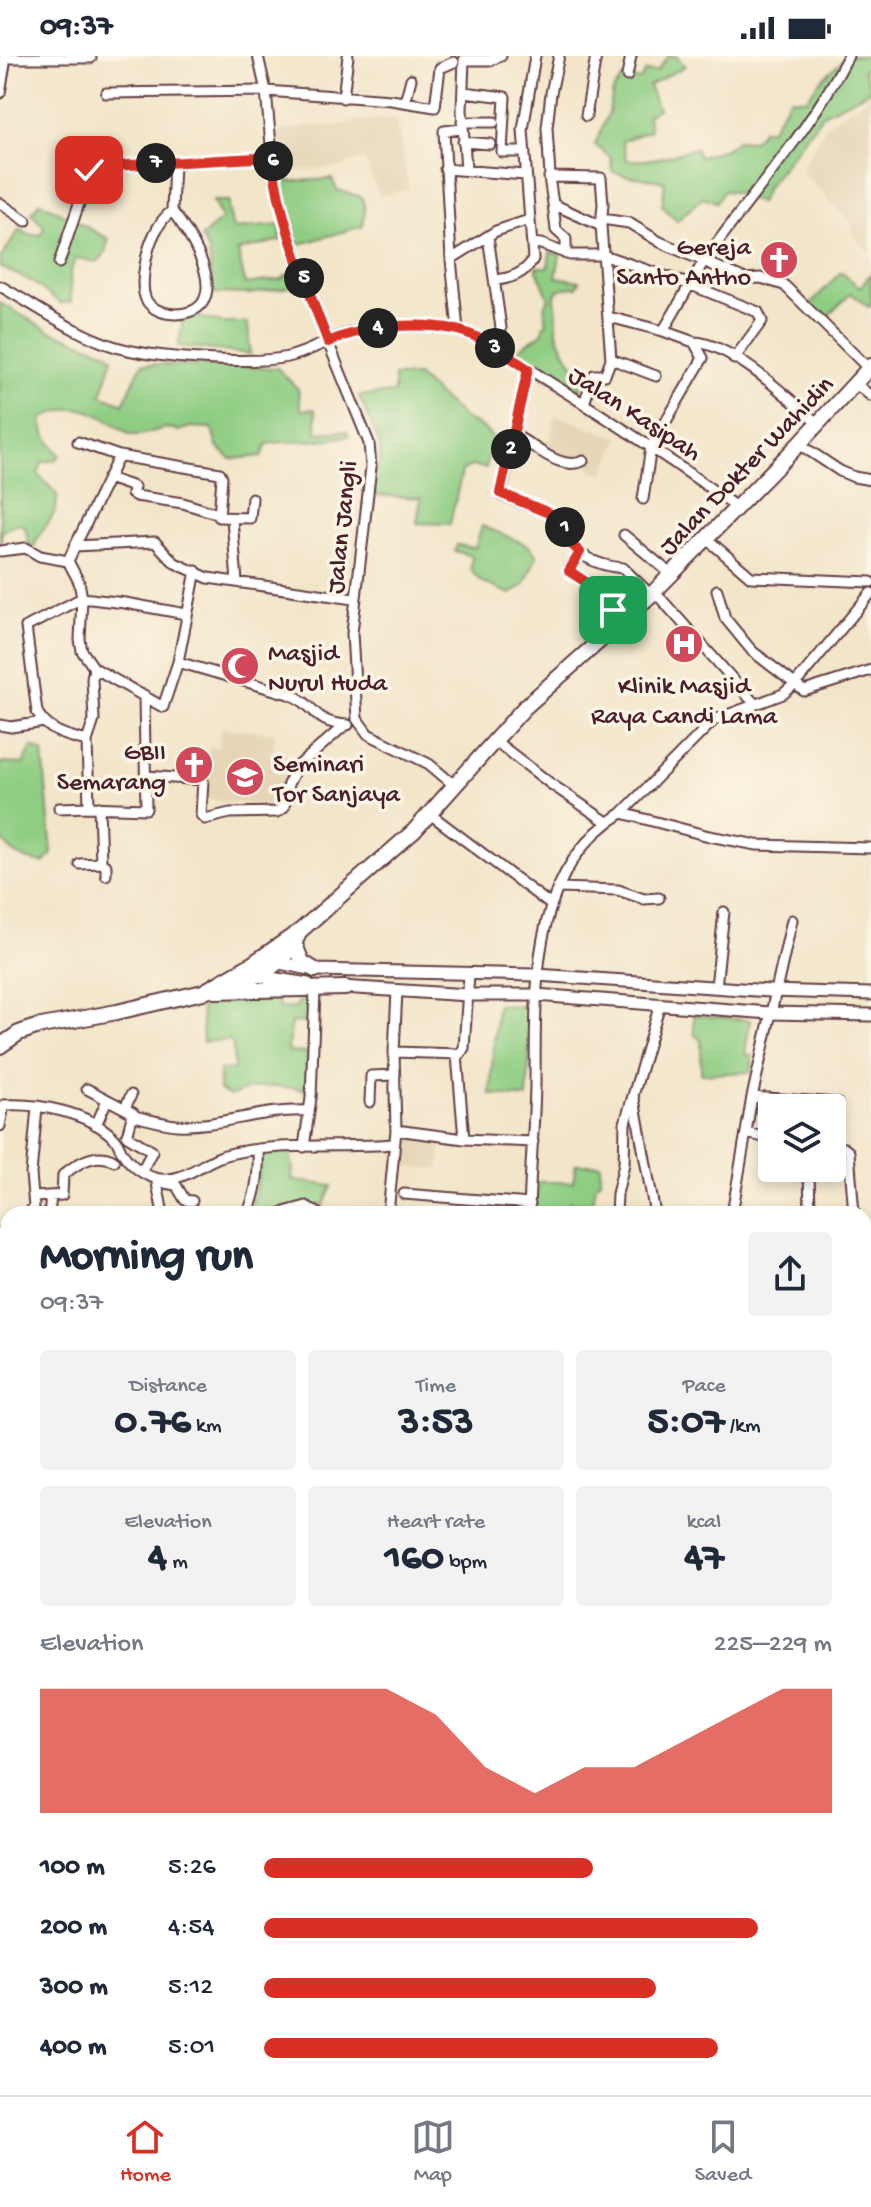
<!DOCTYPE html>
<meta charset="utf-8">
<style>
body{margin:0;font-family:"Gochi Hand",sans-serif;background:#f2f2f3;color:#1f2937;height:100vh;display:flex;flex-direction:column;font-size:30px;white-space:nowrap}
*{box-sizing:border-box;margin:0}
p{font-size:26px;color:#747a83}
.icon{flex:none;width:44px;height:44px;fill:none;stroke:currentColor;stroke-width:2;stroke-linecap:round;stroke-linejoin:round}
.map{position:relative;flex:1;overflow:hidden}
.details{position:absolute;left:0px;top:1150px;width:872px;height:890px;display:flex;flex-direction:column;background:#fff;border-radius:24px 24px 0 0;box-shadow:0 4px 12px #0003}
.details>*{flex:none}
.controls{position:absolute;left:758px;top:1038px;display:grid;gap:16px}
.controls a{display:grid;place-items:center;width:88px;height:88px;border-radius:8px;background:#fff;box-shadow:0 4px 12px #0003;font-size:40px}
.pin{position:absolute;display:grid;place-items:center;width:68px;height:68px;color:#fff;margin:-34px;border-radius:16px;box-shadow:0 4px 12px #0006}
.km{position:absolute;width:40px;height:40px;margin:-20px;border-radius:50%;background:#222;color:#fff;font-size:22px;line-height:40px;text-align:center}
.round{display:grid;place-items:center;flex:none;width:84px;height:84px;border-radius:8px;background:#f2f2f3}
.headline{display:flex;align-items:center;justify-content:space-between;height:136px;padding:0 40px}
h1{font-size:44px;font-weight:700;line-height:60px}
.stats{display:grid;grid-template-columns:repeat(3,1fr);gap:12px;height:136px;padding:8px 40px}
.stats div{display:grid;align-content:center;border-radius:8px;background:#f2f2f3;text-align:center}
.stats b{font-size:40px;font-weight:700}
.stats small{font-size:22px;font-weight:400}
.stats p{font-size:22px}
.chart{height:224px;padding:16px 40px}
.chart p{display:flex;justify-content:space-between}
.chart svg{width:100%;height:144px;margin-top:8px;fill:#d93025;opacity:.7}
ul{padding:0 40px;list-style:none;font-size:26px}
li{display:grid;grid-template-columns:128px 96px 1fr;align-items:center;height:60px}
li i{height:20px;border-radius:10px;background:#d93025}
.status{display:flex;justify-content:space-between;align-items:center;height:56px;padding:0 40px;background:#fff;direction:ltr}
.status svg{height:22px;fill:currentColor}
.tab-bar{display:flex;justify-content:space-around;align-items:center;height:112px;border-top:2px solid #e0e1e3;background:#fff;font-size:22px;color:#747a83}
.tab-bar a{display:grid;justify-items:center;gap:4px}
.tab-bar .selected{color:#d93025}
.map>svg:first-child{display:block}
</style>
<div class="status"><b>09:37</b><svg viewBox="0 0 49 12"><path d="M0 12V9h3v3zM5 12V6h3v6zM10 12V3h3v9zM15 12V0h3v12zM26 1h20v11H26zM47 4h2v5h-2z"/></svg></div>
<div class="map">
<svg width="871" height="2039" viewBox="0 0 871 2039">
<rect width="100%" height="100%" fill="#fcf5e5"/>
<filter id="ink" filterUnits="userSpaceOnUse"><feTurbulence type="fractalNoise" baseFrequency=".0125" numOctaves="2"/><feDisplacementMap in="SourceGraphic" scale="16" xChannelSelector="R" yChannelSelector="G"/><feConvolveMatrix kernelMatrix="1 2 1 2 8 2 1 2 1" color-interpolation-filters="sRGB"/></filter>
<filter id="wash" filterUnits="userSpaceOnUse"><feTurbulence type="fractalNoise" baseFrequency=".006" numOctaves="4" result="noise"/><feDisplacementMap in="SourceGraphic" scale="32" xChannelSelector="R" yChannelSelector="G"/><feGaussianBlur stdDeviation="1.8" result="paint"/><feColorMatrix in="noise" values="0 0 0 0 0 0 0 0 0 0 0 0 0 0 0 0 0 1.4 0 .05"/><feComposite in="paint" operator="in"/></filter>
<g filter="url(#wash)">
<rect width="100%" height="100%" fill="#f2e5c9"/>
<path fill="#e6d5b7" d="M871 39V197L851 178 853 169 801 115 827 68Z
M396 63 409 133 379 140 364 102 338 112 280 115 277 76 306 70H336L355 65Z
M555 359 619 382 604 418 591 414 592 410 570 403 568 409 534 393 536 383 550 385Z
M221 672 275 677 273 698 286 699 281 751 204 743 209 691 219 692Z
M397 1079 442 1083 440 1113 395 1110Z"/>
<path fill="#8fcd83" stroke="#6c7657" stroke-width="2" d="M668 0H676L685 10 649 30 658 53 648 59 650 74 622 85 627 104C651 106 672 99 695 92L699 101 725 93 738 84 753 85 763 73H771L790 42 806 43 821 24 847 0H871V9L863 15 871 29V34L823 58 767 131 759 147C747 143 737 134 724 135L716 146 703 141 677 165 662 150 665 127C648 119 630 124 612 115L611 102 595 89 609 56 613 35 623 21 640 24 645 16 657 15Z
M332 123 337 134 362 141 365 154 363 170 297 189 280 126Z
M213 145H229L228 152 233 173 280 169 281 184 238 195 245 228 282 223 286 219 292 220 295 230 249 238 213 237 209 196 201 181 222 163Z
M40 146 109 183 104 199 97 206 76 202 70 216 71 246 60 247 31 225 0 211V203L20 173 29 179 42 178 44 170 31 158Z
M550 196 560 199 556 221 580 225 577 231C545 232 557 240 557 262 557 267 556 271 557 275 561 297 578 307 581 333L576 337 545 321 515 299C523 287 533 285 543 276V270L547 267 544 251 549 243 536 211H548Z
M841 216 860 231 871 218V250L868 251 851 237 825 263 810 249Z
M0 247 50 275 108 296 113 302 101 339 123 348 142 308 277 312 298 333 301 354 315 353 317 377 347 375 349 380C324 386 293 384 267 388L262 400 231 403 217 391 212 372 190 371 179 375C160 366 148 383 129 378 127 377 121 372 119 371 90 352 76 346 43 362 41 377 51 388 60 399L55 404 42 406 38 418 57 439C59 463 40 471 34 491L29 490 25 470C16 466 9 470 2 476L0 493Z
M192 259 222 267H248L250 298 178 290 182 272 181 260Z
M394 320H417L464 362 483 372 492 381 486 412 471 410 462 415 450 468 417 467 421 442 373 439 374 416 380 405V389L359 340 394 337Z
M482 470 528 489 537 500 524 529 511 538C500 534 475 526 471 513 470 509 472 504 472 500L455 495 457 489 475 492Z
M32 691 43 696 52 798 44 807C25 805 9 797 0 780V707L23 708Z
M276 938 279 952H296L302 938 313 939 311 967 291 966 288 993 290 996 308 997 306 1034C278 1029 256 1028 230 1040L219 1034 220 1014 234 1013 233 989 229 984 203 986 201 951 209 945Z
M497 949 532 950 527 1042 490 1038Z
M694 959 750 964 745 998 752 1000V1016L701 1018V984L694 978Z
M289 1095 293 1112 292 1124 332 1130 324 1149C297 1147 276 1158 250 1158L262 1100 266 1096Z
M576 1108H600V1124L595 1130 592 1148 569 1146 567 1158H534L533 1126H573Z
M0 1210 8 1212V1414L0 1413Z
M8 1572V1755L0 1756V1578Z
M267 2032H389V2039H269Z"/>
<g fill="none" stroke-linecap="round" stroke-linejoin="round">
<path stroke="#54c1ce" stroke-width="2" d="M864 1573 871 1574
M171 2039 173 2032"/>
</g>
</g>
<g filter="url(#ink)">
<g fill="none" stroke-linecap="round" stroke-linejoin="round">
<defs>
<path id="minor" d="M258 0 266 35 274 121 297 203 328 286 369 387 371 411 352 577 357 663 368 678 429 708 455 730
M6 2H91
M627 20 631 0
M464 36 505 41 502 96H525
M0 37 6 2 3 3
M106 37 266 35 391 44 435 51 440 12 454 6
M343 42 348 0
M405 46 411 23
M586 60 596 0
M462 66H494
M463 86 490 88
M445 113 526 119
M466 114 462 54 464 4H491L501 0
M550 120 547 72 551 37 559 0
M0 147 26 165
M553 148 556 174 566 183V198
M172 155C187 174 218 221 203 246 192 264 151 261 145 241 141 230 144 215 146 204 149 187 158 165 172 155L174 106
M602 163 629 167 660 186 745 223 761 222 784 229 869 313
M488 180 501 272 500 278 492 289
M532 187 541 188 570 199H603L691 229 758 256 762 265 734 303
M451 203 496 175 529 164
M59 207 91 112 272 101
M495 224C510 223 526 217 533 203L523 74 535 0
M0 230C36 250 73 277 113 290 150 302 249 309 288 301 310 296 328 283 350 277 374 270 435 267 459 275 489 284 516 305 543 322 609 363 674 405 736 451
M609 261 663 275
M458 274 451 203 444 75 462 73
M694 286C731 287 790 343 818 368
M611 303 656 320
M528 313 501 439 561 462 564 467 563 479C577 500 598 510 623 512L651 539
M856 328 871 340
M584 347 594 319H605L611 303 601 170 553 148 549 121 601 122 603 148 601 170
M514 379C534 388 560 416 583 405
M78 386 119 400
M799 388 840 415 854 421 871 424
M108 422 134 431 132 438 136 440 183 447 218 458
M643 443 651 391 703 302 694 286 663 275C678 251 691 224 707 201 755 133 810 75 848 0
M232 463 237 526
M624 479 671 518
M706 482 751 521 871 526
M75 490 119 400 220 417 222 421 219 461 250 462 252 442
M0 495 26 492 40 500 68 505
M580 496 569 515 600 533 616 547 617 550 600 567V571L606 578
M68 505 79 526 82 542 80 584 82 595 94 612 163 651 178 606 196 515
M68 505 75 490 155 486 175 507 208 522 354 543
M717 534 725 562 752 595 804 635 871 614
M654 535 754 647
M178 606 292 639C318 650 311 667 348 669
M94 612 92 622 94 664 87 685 89 751 146 753 144 639
M0 669 11 671 44 666
M494 684 551 728 607 766
M87 685C67 680 48 676 37 656L26 571 82 542 125 547 186 558
M146 720 203 724 201 759 205 763 230 757 277 756 284 751 288 728 297 711 345 669
M59 752 89 751
M622 757 709 780 757 789 871 792
M430 758 551 849
M101 807 106 810V819
M80 808 101 807 99 751
M559 832 618 834 644 843 659 842
M716 931 724 856
M394 996 460 998 464 992 469 919
M457 999 464 1083
M87 1033 133 1057 127 1080 152 1095 142 1115
M752 1041 837 1047
M634 1043 655 1158
M370 1046 371 1020 395 1019
M125 1052 131 1039
M134 1060C148 1063 163 1068 177 1069 221 1071 264 1052 309 1055
M96 1069 107 1044
M0 1070 4 1049C38 1047 87 1056 113 1081 118 1085 119 1091 122 1096 129 1108 143 1119 155 1122 185 1129 203 1103 229 1098 282 1086 340 1092 394 1088
M396 1074 464 1083 533 1086
M746 1077 772 1083
M304 1091 311 1042 315 934
M832 1091 844 1092 849 1096 854 1158
M809 1112 810 1158
M157 1127 163 1158
M165 1127 176 1129 185 1144 192 1145
M404 1138 530 1148
M35 1141 62 1139 63 1119C76 1108 96 1094 114 1105
M28 1158 34 1151 31 1118 37 1051
M49 1158 51 1141
M247 1158C257 1138 259 1115 258 1093
M277 1158 306 1150 319 1158
M388 1158 396 1074 394 996 397 935
M529 1158C530 1115 534 1072 535 1029 536 934 528 814 622 757L714 664 783 638 795 628 871 537
M616 1158 617 1138 624 1108 625 1067 660 948
M732 1158 752 1041 792 864
M0 1177H8
M0 1205 8 1207
M864 1238H871
M0 1416 8 1417
M864 1437 871 1442
M864 1489 871 1482
M0 1506 8 1498
M864 1558 871 1561
M864 1601 871 1603
M864 1650 871 1653
M864 1744H871
M0 1787H8
M0 1850 8 1849
M864 1931H871
M0 1987 8 1992
M864 1995 871 1994
M0 2017 8 2015
M446 2032 448 2039
M634 2032 646 2039
M713 2032 721 2039
M757 2032 765 2039
M87 2039 91 2032
M155 2039V2037
M209 2039 213 2032
M699 2039 706 2032
M813 2039 819 2032"/>
<path id="major" d="M280 907 315 914 537 919 770 935 871 938
M258 920 308 928
M341 931 468 939H536L770 957 871 959
M864 1832H871
M599 2039 602 2032"/>
<path id="highway" d="M295 889 302 906 315 914
M230 930C262 919 287 908 300 875
M215 935 346 932
M0 990 19 977 36 971 117 956 203 936 252 908 300 875 414 775 524 652 651 539 799 388 871 310"/>
</defs>
<use href="#minor" stroke="#633d43" stroke-width="13"/>
<use href="#major" stroke="#633d43" stroke-width="15"/>
<use href="#highway" stroke="#633d43" stroke-width="18"/>
<use href="#minor" stroke="#fff" stroke-width="9"/>
<use href="#major" stroke="#fff" stroke-width="11"/>
<use href="#highway" stroke="#fff" stroke-width="14"/>
</g>
</g>
<g fill="none" stroke-linecap="round" stroke-linejoin="round" filter="url(#ink)">
<defs>
<path id="route" d="M89 114 94 111 272 101C279 164 306 227 328 286 363 270 419 265 457 274 482 280 506 299 528 313L500 437 561 462 564 467V482L580 496 569 515 610 542 616 547 613 554"/>
</defs>
<use href="#route" stroke="#fff" stroke-width="16"/>
<use href="#route" stroke="#d93025" stroke-width="10"/>
</g>
<defs>
<symbol id="church-disc" viewBox="-11 -11 22 22"><circle r="9.5" fill="#d1495b" stroke="#fcf5e5"/><path d="M-1.2-6h2.4v3.5h3.3v2.4h-3.3V6h-2.4V-.1h-3.3v-2.4h3.3Z" fill="#fff"/></symbol>
<symbol id="hospital-disc" viewBox="-11 -11 22 22"><circle r="9.5" fill="#d1495b" stroke="#fcf5e5"/><path d="M-5-5h3v3.5h4V-5h3V5h-3V1.5h-4V5h-3Z" fill="#fff"/></symbol>
<symbol id="mosque-disc" viewBox="-11 -11 22 22"><circle r="9.5" fill="#d1495b" stroke="#fcf5e5"/><path d="M3.5-4.9A6 6 0 1 0 3.5 4.9A5 5 0 1 1 3.5-4.9Z" fill="#fff"/></symbol>
<symbol id="university-disc" viewBox="-11 -11 22 22"><circle r="9.5" fill="#d1495b" stroke="#fcf5e5"/><path d="M0-5L7-2L0 1L-7-2ZM-4 1L0 2.5L4 1V4Q0 6-4 4Z" fill="#fff"/></symbol>
</defs>
<g fill-rule="evenodd">
<use href="#church-disc" x="757" y="182" width="44" height="44"/>
<use href="#hospital-disc" x="662" y="566" width="44" height="44"/>
<use href="#mosque-disc" x="218" y="588" width="44" height="44"/>
<use href="#church-disc" x="172" y="687" width="44" height="44"/>
<use href="#university-disc" x="223" y="699" width="44" height="44"/>
</g>
<g text-anchor="middle" stroke-width="7" stroke-linejoin="round" paint-order="stroke">
<g font-size="26" fill="#4a1f2b" stroke="#fcf5e5" text-anchor="end">
<text x="751" y="198">Gereja<tspan x="751" dy="30">Santo Antho</tspan></text>
<text x="268" y="604" text-anchor="start">Masjid<tspan x="268" dy="30">Nurul Huda</tspan></text>
<text x="684" y="637" text-anchor="middle">Klinik Masjid<tspan x="684" dy="30">Raya Candi Lama</tspan></text>
<text x="166" y="703">GBII<tspan x="166" dy="30">Semarang</tspan></text>
<text x="273" y="715" text-anchor="start">Seminari<tspan x="273" dy="30">Tor Sanjaya</tspan></text>
</g>
<g font-size="26" fill="#4a1f2b" stroke="#fcf5e5">
<text transform="translate(636 356) rotate(33)" y="9">Jalan Kasipah</text>
<text transform="translate(745 408) rotate(-46)" y="9">Jalan Dokter Wahidin</text>
<text transform="translate(340 471) rotate(-84)" y="9">Jalan Jangli</text>
</g>
</g>
</svg>
<div class="controls">
<a><svg class="icon" aria-label="layers" viewBox="0 0 24 24"><path d="M12 4l9 5-9 5-9-5zM3 14l9 5 9-5"/></svg></a>
</div>
<div class="pin" style="left:613px;top:554px;background:#1e9e55"><svg class="icon" aria-label="arrive" viewBox="0 0 24 24"><path d="M6 21V4h12l-3 4 3 4H6"/></svg></div>
<div class="pin" style="left:89px;top:114px;background:#d93025"><svg class="icon" aria-label="check" viewBox="0 0 24 24"><path d="M5 12l5 5 9-10"/></svg></div>
<b class="km" style="left:565px;top:471px">1</b>
<b class="km" style="left:511px;top:393px">2</b>
<b class="km" style="left:495px;top:292px">3</b>
<b class="km" style="left:378px;top:272px">4</b>
<b class="km" style="left:304px;top:222px">5</b>
<b class="km" style="left:273px;top:105px">6</b>
<b class="km" style="left:156px;top:107px">7</b>
<section class="details">
<div class="headline"><div><h1>Morning run</h1><p>09:37</p></div><a class="round"><svg class="icon" aria-label="share" viewBox="0 0 24 24"><path d="M12 15V3M7 8l5-5 5 5M5 13v7h14v-7"/></svg></a></div>
<div class="stats">
<div><p>Distance</p><b>0.76<small> km</small></b></div>
<div><p>Time</p><b>3:53</b></div>
<div><p>Pace</p><b>5:07<small> /km</small></b></div>
</div>
<div class="stats">
<div><p>Elevation</p><b>4<small> m</small></b></div>
<div><p>Heart rate</p><b>160<small> bpm</small></b></div>
<div><p>kcal</p><b>47</b></div>
</div>
<div class="chart"><p><span>Elevation</span>225–229 m</p>
<svg viewBox="0 0 160 44" preserveAspectRatio="none"><path d="M0 44V6L10 6L20 6L30 6L40 6L50 6L60 6L70 6L80 14L90 30L100 38L110 30L120 30L130 22L140 14L150 6L160 6V44z"/></svg>
</div>
<ul>
<li><b>100 m</b>5:26<i style="width:58%"></i></li>
<li><b>200 m</b>4:54<i style="width:87%"></i></li>
<li><b>300 m</b>5:12<i style="width:69%"></i></li>
<li><b>400 m</b>5:01<i style="width:80%"></i></li>
</ul>
</section>
</div>
<nav class="tab-bar">
<a class="selected"><svg class="icon" aria-label="home" viewBox="0 0 24 24"><path d="M3 11l9-7 9 7M6 9v11h12V9"/></svg>Home</a>
<a><svg class="icon" aria-label="map" viewBox="0 0 24 24"><path d="M3 6l6-2 6 2 6-2v14l-6 2-6-2-6 2zM9 4v14M15 6v14"/></svg>Map</a>
<a><svg class="icon" aria-label="saved" viewBox="0 0 24 24"><path d="M7 4h10v16l-5-4-5 4z"/></svg>Saved</a>
</nav>
